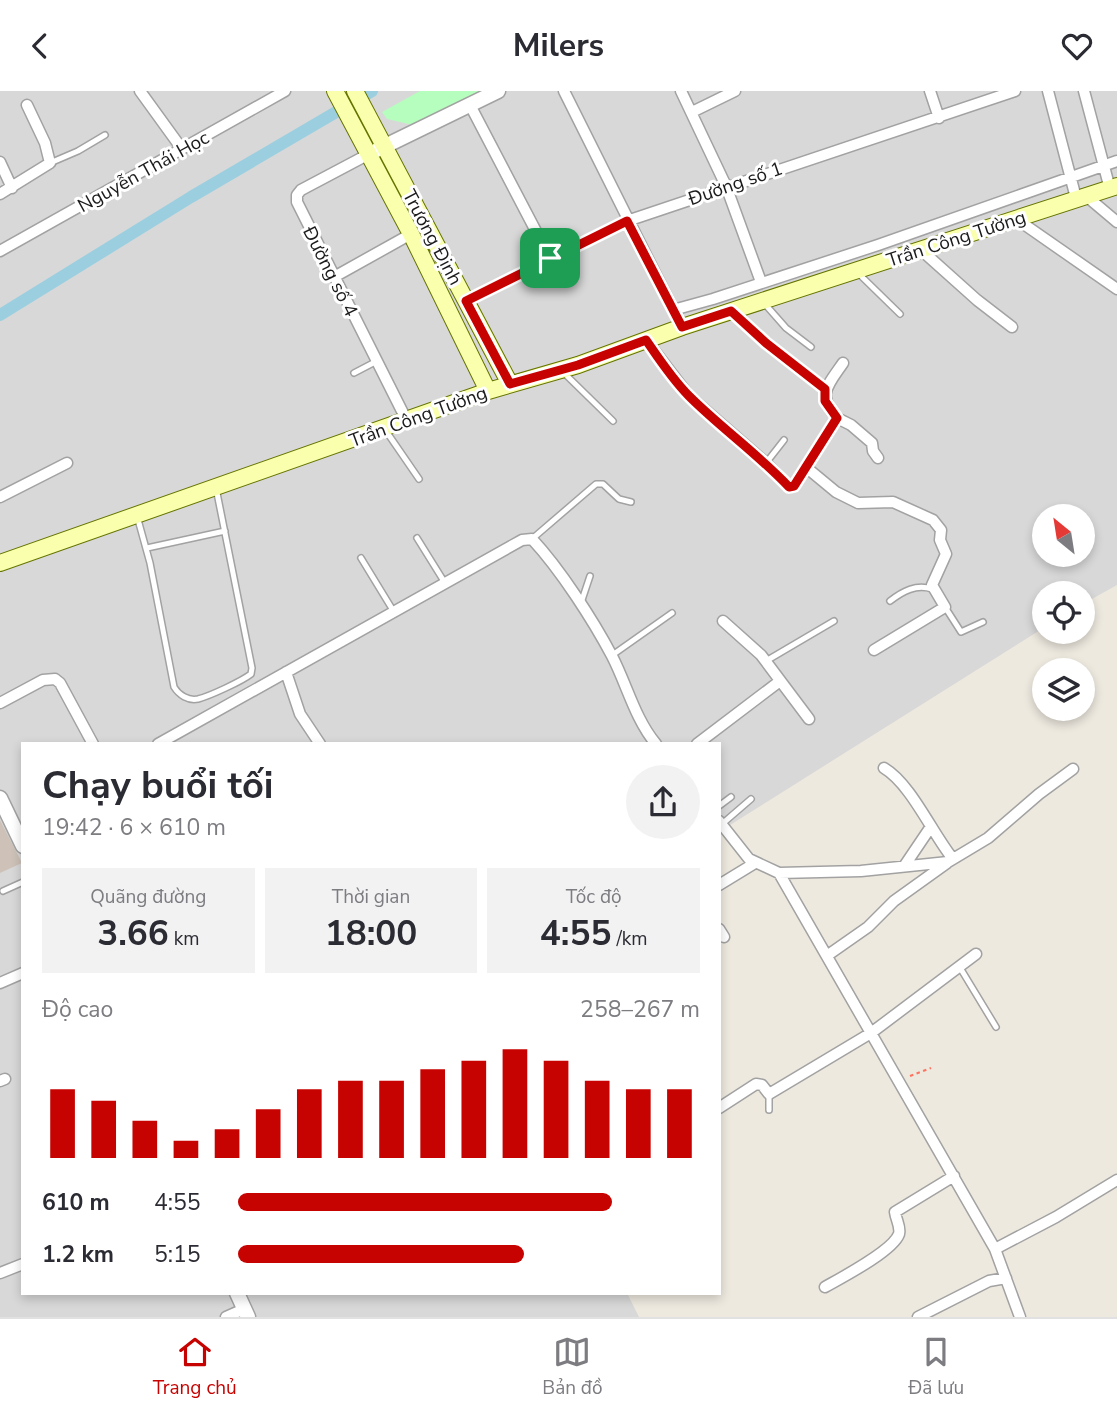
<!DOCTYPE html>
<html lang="vi">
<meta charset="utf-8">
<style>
body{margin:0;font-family:"Nunito Sans",sans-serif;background:#f2f2f3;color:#2b2b33;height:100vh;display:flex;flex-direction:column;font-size:26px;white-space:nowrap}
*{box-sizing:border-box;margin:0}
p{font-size:23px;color:#7c7c81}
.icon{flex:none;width:38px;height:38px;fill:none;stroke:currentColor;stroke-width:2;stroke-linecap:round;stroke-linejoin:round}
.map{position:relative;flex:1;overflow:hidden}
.details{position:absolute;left:21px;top:651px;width:700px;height:553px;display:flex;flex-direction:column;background:#fff;border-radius:0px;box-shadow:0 4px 10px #0003}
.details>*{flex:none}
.needle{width:46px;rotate:330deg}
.fabs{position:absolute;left:1032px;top:413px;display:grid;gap:14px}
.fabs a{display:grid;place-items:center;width:63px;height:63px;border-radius:50%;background:#fff;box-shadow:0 4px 10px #0003;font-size:35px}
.pin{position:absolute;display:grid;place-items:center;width:60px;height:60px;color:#fff;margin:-30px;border-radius:14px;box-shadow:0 4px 10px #0006}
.round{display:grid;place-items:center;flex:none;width:74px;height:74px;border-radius:37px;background:#f2f2f3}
.summary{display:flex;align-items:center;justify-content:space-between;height:119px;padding:0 21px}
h1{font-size:38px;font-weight:700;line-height:52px}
.metrics{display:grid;grid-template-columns:repeat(3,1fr);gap:10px;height:119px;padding:7px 21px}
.metrics div{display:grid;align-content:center;border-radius:0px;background:#f2f2f3;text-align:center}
.metrics b{font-size:35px;font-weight:700}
.metrics small{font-size:19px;font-weight:400}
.metrics p{font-size:19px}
.chart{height:196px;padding:14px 21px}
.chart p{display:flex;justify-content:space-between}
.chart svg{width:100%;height:126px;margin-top:7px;stroke:#c60300;stroke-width:6}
ul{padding:0 21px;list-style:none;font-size:23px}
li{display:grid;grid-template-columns:112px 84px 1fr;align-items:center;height:52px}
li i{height:18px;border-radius:9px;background:#c60300}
header{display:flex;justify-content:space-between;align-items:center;height:91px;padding:0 21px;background:#fff;font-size:32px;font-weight:700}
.menu{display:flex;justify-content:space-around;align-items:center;height:98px;border-top:2px solid #e1e1e2;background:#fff;font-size:19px;color:#7c7c81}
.menu a{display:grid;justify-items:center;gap:4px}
.menu .selected{color:#c60300}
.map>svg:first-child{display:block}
</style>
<header><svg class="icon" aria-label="back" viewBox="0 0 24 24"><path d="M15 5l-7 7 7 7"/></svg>Milers<svg class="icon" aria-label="heart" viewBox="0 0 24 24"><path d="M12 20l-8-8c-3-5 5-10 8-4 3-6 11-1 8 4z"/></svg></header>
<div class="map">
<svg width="1117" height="1226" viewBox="0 0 1117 1226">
<rect width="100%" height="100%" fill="#eee9df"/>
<path fill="#d9d8d8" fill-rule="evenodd" d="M0 0H1117V494L1083 513V502H1045V536L719 741V653H23V1202H627L639 1226H0ZM1045 425H1083V464H1045Z"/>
<path fill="#b6febd" d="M420 0H480L413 34 387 28 382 21Z"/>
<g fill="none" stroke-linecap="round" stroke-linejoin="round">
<path stroke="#9bcfe0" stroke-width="12" d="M0 224 191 106 372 0"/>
</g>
<path fill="#cec2b8" d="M0 729 22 772 0 782Z"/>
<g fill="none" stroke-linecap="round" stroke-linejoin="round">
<defs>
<path id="service" d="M50 72 78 60 105 44
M858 182 900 223
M764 212 786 237 811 256
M563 281 613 330
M354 282 377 270
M386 340 419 388
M766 372 784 349
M137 425 150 472 174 596C179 604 188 610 198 608 210 605 242 590 251 583L252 577 216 397
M417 447 445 492
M532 448 596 393H603L619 408 631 411
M147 457 225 440
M361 467 394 521
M890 510C903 500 916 493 932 498
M581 512 590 485
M945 516 961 541 983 531
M611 565 672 522
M766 570 834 530
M719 715 731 706
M722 733 751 708
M3 800 23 791
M959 875 996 936
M769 1004V1019"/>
<path id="minor" d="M140 0 182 58
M564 0 682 236
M681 0 726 95 761 191
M930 0 939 27
M1048 0 1076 107
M1084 0 1110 98
M470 14 550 167
M692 21 735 0
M369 63 301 99 297 104V111L407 330
M0 71 12 97
M0 103 50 72 45 52 27 14
M1085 104 1117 131
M1015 127 1117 198
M920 158 977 209 1012 236
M0 160 285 0
M334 186 411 143
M466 210 627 130 1015 0
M673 219 713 208 878 154 1117 70
M731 220 766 252 825 298
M646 249 689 305 766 372 789 396 794 395 837 327C816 304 828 294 843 272
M837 327 851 334 872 352 873 360 878 367
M807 377 836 401 858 412 893 411 933 429 941 439 940 449 946 463 932 494 945 516 874 559
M0 406 67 372
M723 530 761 564 809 628
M286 581 300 623 320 653
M0 612 43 589 55 588 60 592 93 653
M158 653 522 449 532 448C560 478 593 529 612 565 627 594 635 628 656 653
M697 653 780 590
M884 677C911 693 932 742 953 768
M719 730 749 768 779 782 995 1158 1020 1226
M905 774 930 737
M779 782 861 780 948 771 988 747 1039 703 1073 678
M719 794 755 772
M719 838 724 846
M828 864 868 836 894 810 947 772
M0 892 23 882
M0 990 5 988
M719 1017 756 993 762 994 769 1003 871 942 976 863
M995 1158 1056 1126 1117 1089
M0 1182 23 1173
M825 1196C841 1187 893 1160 899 1143 901 1136 896 1129 895 1121L954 1085
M226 1226 244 1218
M918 1226 989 1190 1006 1187"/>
<path id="tertiary" d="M377 59 498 0
M0 707 23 755
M237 1202 248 1226"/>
<path id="secondary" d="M335 0 411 143 488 300
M355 0 510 293
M0 472 488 300 578 274 682 236 1117 95"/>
</defs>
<use href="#service" stroke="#a2a2a2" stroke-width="8"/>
<use href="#minor" stroke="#a2a2a2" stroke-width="13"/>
<use href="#tertiary" stroke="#a2a2a2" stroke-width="17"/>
<use href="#secondary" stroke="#657400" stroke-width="18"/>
<path stroke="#ff725f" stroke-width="2" stroke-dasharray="3.5 3.5" stroke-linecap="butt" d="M910 985 931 977"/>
<use href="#service" stroke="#fff" stroke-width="5"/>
<use href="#minor" stroke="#fff" stroke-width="10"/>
<use href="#tertiary" stroke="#fff" stroke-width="14"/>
<use href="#secondary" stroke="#f9ffac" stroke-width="16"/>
</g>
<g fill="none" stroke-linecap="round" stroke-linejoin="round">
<defs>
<path id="route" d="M627 130 682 236 731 220 766 252 825 298V310L837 327 794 395 789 396C758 363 721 337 689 305 672 288 659 268 646 249L578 274 510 293 466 210Z"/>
</defs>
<use href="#route" stroke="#fff" stroke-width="14"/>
<use href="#route" stroke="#c60300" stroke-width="9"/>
</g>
<g text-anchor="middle" stroke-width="6" stroke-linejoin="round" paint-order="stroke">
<g font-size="19" fill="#1b1b1b" stroke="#fff">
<text transform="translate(143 80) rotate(-29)" y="7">Nguyễn Thái Học</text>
<text transform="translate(735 92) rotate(-19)" y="7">Đường số 1</text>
<text transform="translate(433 146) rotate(62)" y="7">Trương Định</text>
<text transform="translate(956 147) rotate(-18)" y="7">Trần Công Tường</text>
<text transform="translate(331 180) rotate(63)" y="7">Đường số 4</text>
<text transform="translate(418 325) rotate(-20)" y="7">Trần Công Tường</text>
</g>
</g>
</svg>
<div class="fabs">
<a><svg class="needle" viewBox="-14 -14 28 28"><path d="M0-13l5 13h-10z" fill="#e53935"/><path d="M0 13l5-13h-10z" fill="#7c7c81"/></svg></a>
<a><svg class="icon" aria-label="locate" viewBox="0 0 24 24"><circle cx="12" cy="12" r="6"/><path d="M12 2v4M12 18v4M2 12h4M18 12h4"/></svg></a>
<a><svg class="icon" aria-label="layers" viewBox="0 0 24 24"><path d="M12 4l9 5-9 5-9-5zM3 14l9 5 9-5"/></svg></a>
</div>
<div class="pin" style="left:550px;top:167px;background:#1e9e55"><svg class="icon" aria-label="arrive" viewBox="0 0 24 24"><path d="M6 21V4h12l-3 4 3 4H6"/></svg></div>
<section class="details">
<div class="summary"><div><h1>Chạy buổi tối</h1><p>19:42 · 6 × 610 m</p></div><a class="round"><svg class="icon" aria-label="share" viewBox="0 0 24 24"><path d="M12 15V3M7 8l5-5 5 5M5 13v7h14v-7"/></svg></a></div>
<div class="metrics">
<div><p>Quãng đường</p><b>3.66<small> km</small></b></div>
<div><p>Thời gian</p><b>18:00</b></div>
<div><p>Tốc độ</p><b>4:55<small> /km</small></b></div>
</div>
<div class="chart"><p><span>Độ cao</span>258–267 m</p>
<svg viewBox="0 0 160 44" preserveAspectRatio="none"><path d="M5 44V20M15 44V24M25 44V31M35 44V38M45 44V34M55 44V27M65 44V20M75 44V17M85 44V17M95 44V13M105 44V10M115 44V6M125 44V10M135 44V17M145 44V20M155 44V20"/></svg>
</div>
<ul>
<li><b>610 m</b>4:55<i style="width:81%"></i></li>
<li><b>1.2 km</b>5:15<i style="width:62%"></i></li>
</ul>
</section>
</div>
<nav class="menu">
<a class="selected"><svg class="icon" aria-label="home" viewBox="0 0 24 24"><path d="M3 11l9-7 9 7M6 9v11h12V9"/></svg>Trang chủ</a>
<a><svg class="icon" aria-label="map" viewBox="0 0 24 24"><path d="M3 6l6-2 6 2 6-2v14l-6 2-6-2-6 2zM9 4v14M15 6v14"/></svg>Bản đồ</a>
<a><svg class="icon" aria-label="saved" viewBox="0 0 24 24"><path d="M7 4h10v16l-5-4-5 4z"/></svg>Đã lưu</a>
</nav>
